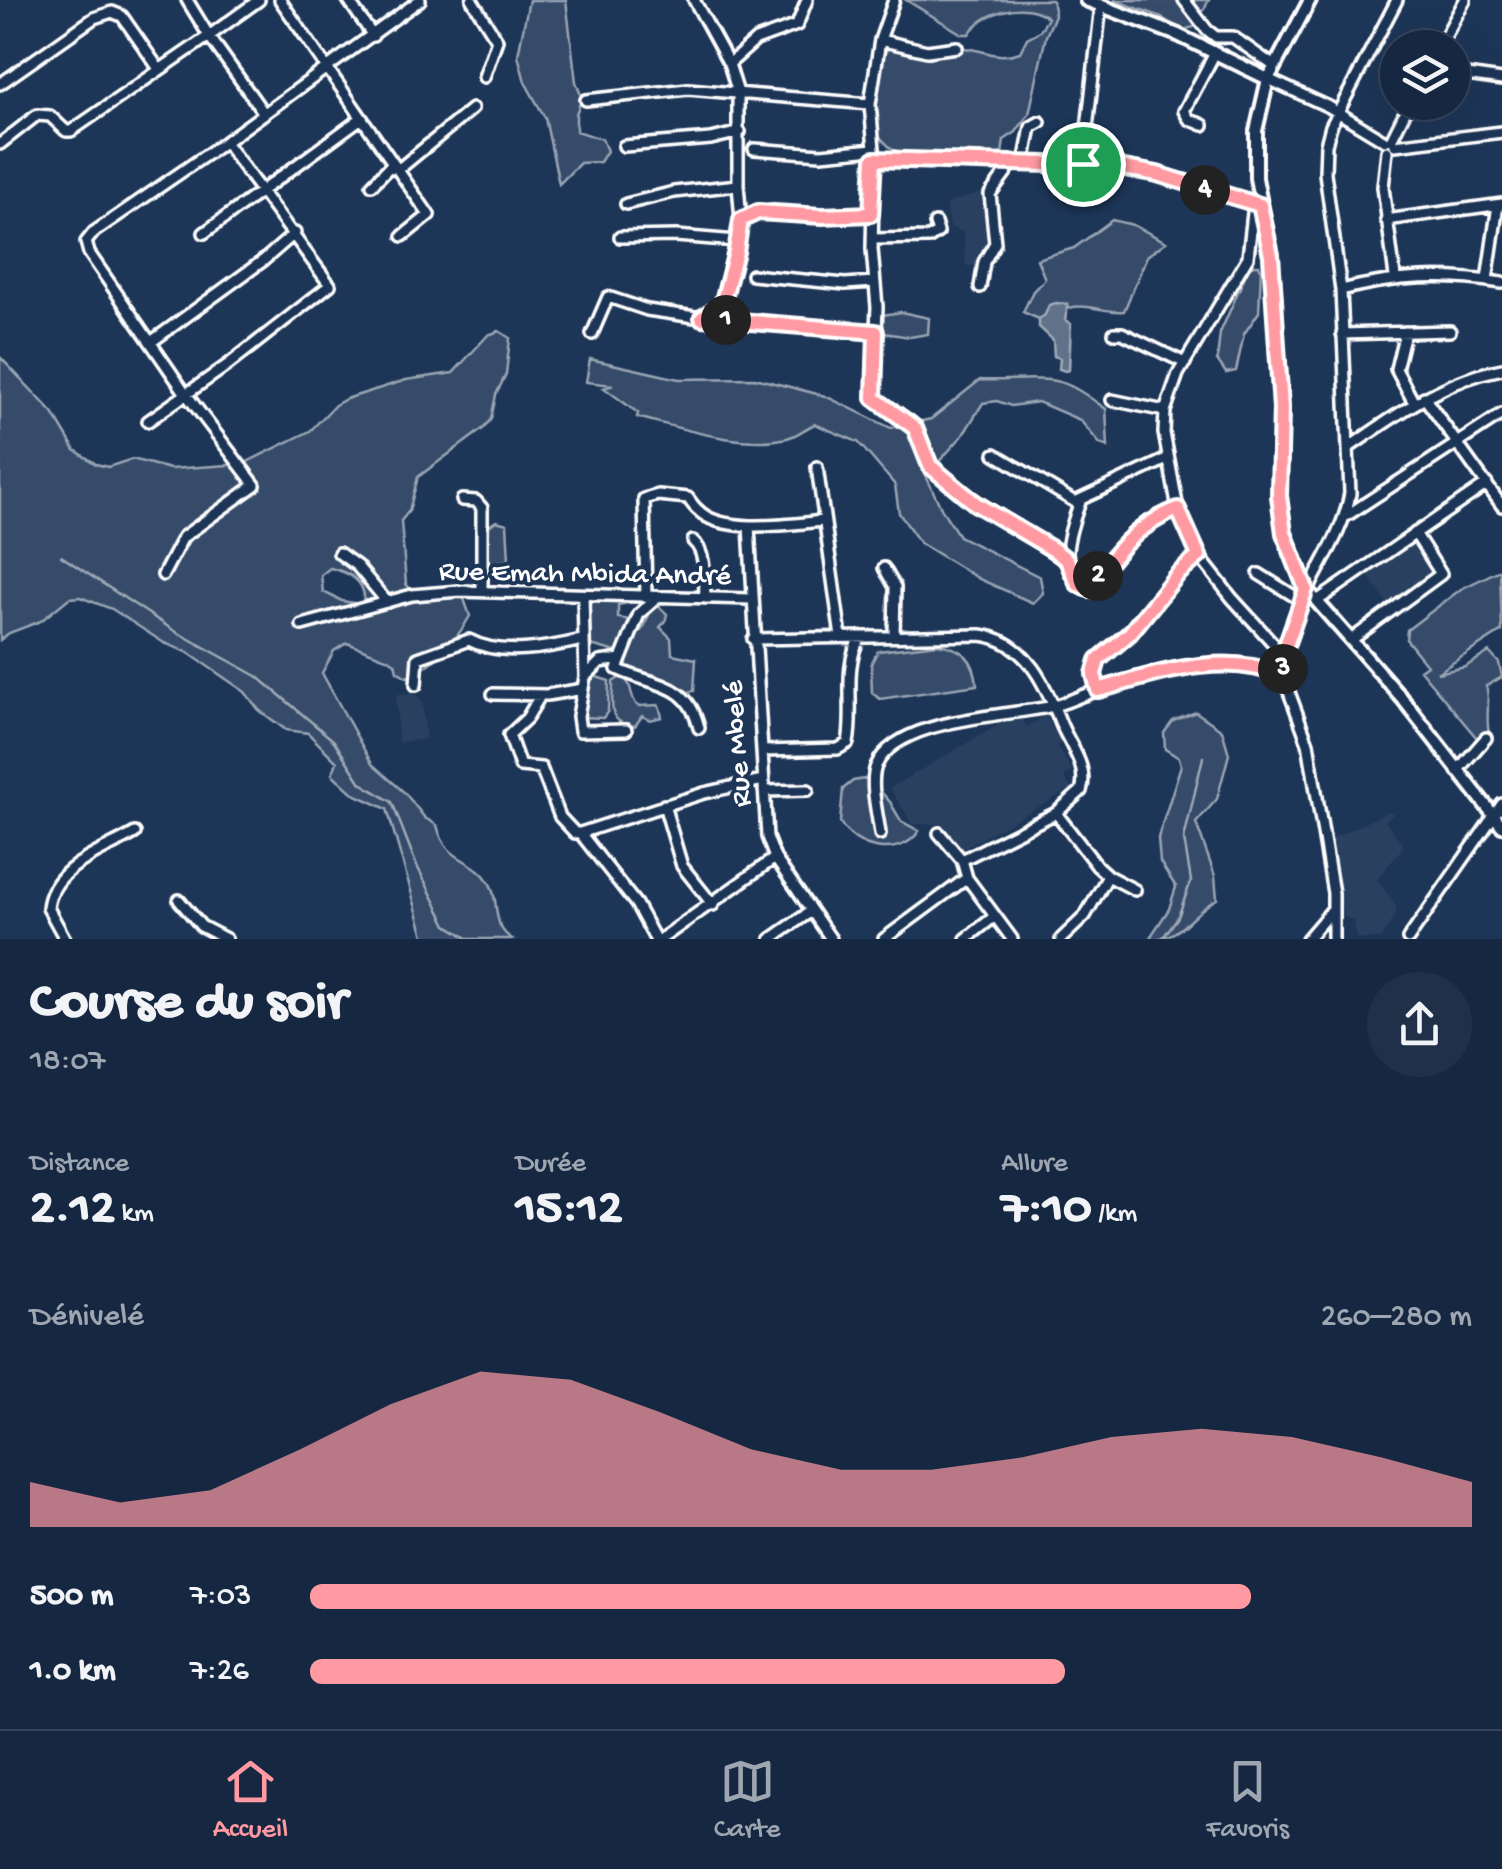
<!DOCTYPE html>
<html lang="fr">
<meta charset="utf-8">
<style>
body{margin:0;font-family:"Gochi Hand",sans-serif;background:#1f3048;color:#f1f3f6;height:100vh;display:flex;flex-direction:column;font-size:38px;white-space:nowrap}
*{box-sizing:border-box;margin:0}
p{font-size:32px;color:#9ea6b1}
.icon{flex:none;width:55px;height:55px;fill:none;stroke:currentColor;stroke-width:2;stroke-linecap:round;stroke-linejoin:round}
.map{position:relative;height:939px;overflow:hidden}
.details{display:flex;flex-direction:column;background:#162841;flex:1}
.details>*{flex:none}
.controls{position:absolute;left:1380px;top:30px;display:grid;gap:20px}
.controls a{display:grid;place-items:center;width:90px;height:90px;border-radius:50%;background:#162841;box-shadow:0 10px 40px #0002,0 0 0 2px #35445a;font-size:50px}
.pin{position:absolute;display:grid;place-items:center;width:85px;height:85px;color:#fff;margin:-42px;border:5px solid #fff;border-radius:50%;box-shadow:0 2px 10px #0007}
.km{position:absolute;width:50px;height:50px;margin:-25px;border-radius:50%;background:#222;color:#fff;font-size:28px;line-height:50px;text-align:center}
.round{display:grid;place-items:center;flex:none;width:105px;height:105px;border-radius:52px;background:#1f3048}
.summary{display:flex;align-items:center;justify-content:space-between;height:170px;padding:0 30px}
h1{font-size:55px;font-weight:700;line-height:75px}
.stats{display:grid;grid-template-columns:repeat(3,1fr);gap:15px;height:170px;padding:10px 30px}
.stats div{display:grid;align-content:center}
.stats b{font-size:50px;font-weight:700}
.stats small{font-size:28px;font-weight:400}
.stats p{font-size:28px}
.chart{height:280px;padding:20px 30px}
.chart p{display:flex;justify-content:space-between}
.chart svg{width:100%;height:180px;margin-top:10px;fill:#ff9aa2;opacity:.7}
ul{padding:0 30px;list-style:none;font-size:32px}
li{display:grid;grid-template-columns:160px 120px 1fr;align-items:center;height:75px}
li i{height:25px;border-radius:12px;background:#ff9aa2}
.dock{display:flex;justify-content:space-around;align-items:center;height:140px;border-top:2px solid #35445a;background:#162841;font-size:28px;color:#9ea6b1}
.dock a{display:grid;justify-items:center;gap:5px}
.dock .on{color:#ff9aa2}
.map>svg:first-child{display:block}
</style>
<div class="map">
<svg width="1502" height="939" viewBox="0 0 1502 939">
<rect width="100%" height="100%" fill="#1d3557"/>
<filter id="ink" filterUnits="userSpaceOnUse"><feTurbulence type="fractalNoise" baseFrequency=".01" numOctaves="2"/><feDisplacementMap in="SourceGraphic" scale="20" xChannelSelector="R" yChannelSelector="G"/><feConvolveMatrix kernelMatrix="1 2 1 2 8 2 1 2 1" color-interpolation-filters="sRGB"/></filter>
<g filter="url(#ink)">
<path fill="#2a4161" d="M985 191 993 242 977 266H966L963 232 950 227 946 204Z
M1413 538 1436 573 1390 607 1365 572Z
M396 694H415L422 700 426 739 398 742Z
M1019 713 1027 727 1045 715 1062 742 1057 746 1072 771 1064 776 1071 789 960 850 943 824H912L890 788Z
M1389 811 1393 814 1385 821 1404 846 1377 879 1397 908 1396 914 1380 939H1356L1354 922 1343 915 1329 840Z"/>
<path fill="#364b69" stroke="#9aa5b4" stroke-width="2.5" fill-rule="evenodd" d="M529 0H566L576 82 582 98 576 114V131L602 139 607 151 600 162 580 163 559 184 545 118 525 82 518 55Z
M906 0H1052L1055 15 1046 36 1029 114 1016 132 1004 140 1002 154C987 159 912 158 898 152 887 148 883 138 874 132L882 57 895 38 930 58C938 55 945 49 953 48 980 45 992 62 1020 52L1027 38 1040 31 1048 18C1028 0 984 10 969 34H962Z
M1114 0H1209L1194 27 1183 30 1156 15Z
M1112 220 1133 225 1166 242 1147 256 1124 311C1103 313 1090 303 1069 308L1067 304 1039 319 1023 312 1033 291 1045 279 1037 259 1074 248Z
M1254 265H1259L1261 270 1259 312 1244 334 1236 371 1226 373 1217 360 1220 333 1249 267Z
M901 312 929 318 928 334 910 337 884 333 882 315Z
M499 331 510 338 506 374 496 395 491 419 484 428 418 477 409 511 401 521 406 584 418 597 463 596 470 616C456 641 434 666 407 677L397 671 395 663 389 659 347 643 334 651 322 673 372 764 405 793 425 818 437 825C446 864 473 856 489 882 501 902 490 925 512 939H425L387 809 354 794 332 774 337 762 308 733 286 730 259 710 245 692 187 652 164 643 112 609 80 597 69 598 41 621 9 633 0 640V357L53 413 75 450 96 464 108 467 132 459 170 469 243 464 310 431 335 405 346 399 406 380 453 373 488 335ZM330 568C348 572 365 580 364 600L360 604 342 601 323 592 321 575Z
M590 359 679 379 755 378 825 396 891 428 931 419 980 380C1004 382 1035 376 1055 381 1075 385 1090 398 1106 409L1108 447 1100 444 1080 420 1038 402 1011 406 997 401 983 403 963 435 926 476 942 510 959 536 1040 577 1043 593 1033 603 979 579 920 543 899 513 895 485 858 442 815 424C805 428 797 436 787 438 744 449 680 428 637 417L638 413 604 388 613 385 586 382Z
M496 521 507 524 509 560 488 564 489 526Z
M1500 570 1502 631 1437 673 1465 667 1489 652 1499 663 1502 677 1486 686C1491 702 1485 716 1489 733L1481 743 1420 670 1427 665 1406 639 1407 630 1461 589Z
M594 599H626L629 603 618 605V618L630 620 620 653 587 644 589 629 586 606Z
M654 602 667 614 665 622 660 627 671 638 672 654 696 659 694 691 671 695 656 675 623 668 625 649 644 627Z
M938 644C963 648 975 659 977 685L880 699 872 693 871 664 878 651Z
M587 674 609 681 608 711 603 718 582 717Z
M622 676C634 685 629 698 638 706L659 705 662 717 650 720 642 716 635 726C605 723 613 704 613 682Z
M1196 712 1222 730 1229 754 1217 799 1196 823 1215 876 1217 899C1189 914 1183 939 1149 939L1169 909 1176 887 1160 862 1158 838 1181 765 1179 758 1165 749 1164 733 1173 721Z
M869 778 890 802 901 821 919 831C901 859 854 850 840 822L843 789 853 781Z"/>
<path fill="#617289" stroke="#a0aab8" stroke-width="2.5" d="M1056 303 1068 304 1065 320 1071 324 1069 370 1065 371 1059 369 1060 358 1054 356 1053 340 1039 327V319L1045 315 1049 305Z"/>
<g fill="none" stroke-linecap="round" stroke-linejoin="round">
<path stroke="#a0aab8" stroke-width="2.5" d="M61 556 173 630 257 676 334 741 361 783 392 802 416 864 447 925 469 939
M1162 939 1178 917 1191 881 1184 839 1203 757"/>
<defs>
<path id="minor" d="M187 0 209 36 259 0
M280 0 429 215 403 236
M348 0 373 36
M472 0 497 40 484 77
M894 0 880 40 870 104 874 149 872 249 877 307 873 398 910 422 920 436 931 465 958 489 1067 561
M1184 0 1207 30 1216 37H1233L1274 66
M880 40 927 51 957 47
M1439 48 1465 0
M729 64 756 40 797 25 807 0
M1452 73 1502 80
M1268 79 1329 107 1385 141
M0 84 94 18 112 12 122 16 159 69
M586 100 688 89 870 104
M1203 125 1189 119 1184 111 1215 53
M1391 140 1410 102
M0 144 37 115 50 116 66 131H71L209 36 263 112
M1395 145 1502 132
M624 146 711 139 740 132
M754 149 821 154 874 149
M1387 151 1383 187 1395 277
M874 159 1114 166 1157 173 1257 205
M1024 164 1031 127 1040 122
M1083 164 1101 5
M372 185 389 167 399 169 472 109
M626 204 674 192 738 185V93L729 64 694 0
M1254 204 1248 257 1178 374 1165 411 1164 433 1178 509 1199 556 1232 598 1283 654
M741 220 759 212 822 216 871 214
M1386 220 1502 204
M204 233 360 119
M620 237 676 236 737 241 741 220 738 185
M872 239 929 238 938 232 935 223
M752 275 845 284 874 282
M1487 280 1498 205
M980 287 984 262 995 243 990 194 1012 164
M1341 290C1397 276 1444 274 1502 283
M705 318 876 332
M1405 332 1396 369 1414 403
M1114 333H1122L1185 363
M592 334 608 297 647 310 702 318 721 305 737 241
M1342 334 1450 331
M151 342 264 260 295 233
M1424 397 1502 506
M1112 400 1165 411
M148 421 229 364 330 285 225 142
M1348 448C1396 415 1443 380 1502 369
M995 454 1075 502 1167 459
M817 467 841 637
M462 500 476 501 482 508V591
M1080 502C1070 530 1054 570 1086 590L1133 534 1146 523 1178 509
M1346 516 1502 414
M749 526 767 837 775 858 831 939
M693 541C707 553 704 579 705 598
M339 553 357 566 387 602
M884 568 895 587 894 636
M1259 574 1302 601
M163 575 183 537 255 485 186 394 89 253 86 242 94 232 225 142 420 0
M583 595 585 677 578 716 580 731 626 730
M646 597 644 499 658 495 688 498C691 502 694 507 698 510 721 535 792 524 822 521
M1317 601 1487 484
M302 625 412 595 459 591 751 599
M753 639 981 635C1027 641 1046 686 1061 724 1070 746 1089 767 1081 791L1056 813 962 860
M1351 640 1441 574 1415 533
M621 659 617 669C654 687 688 680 699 728
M585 677 600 662 621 659 639 614 658 597
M416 685 418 658 469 640C500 657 548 648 582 640
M1098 690 1094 674 1098 660 1130 633 1177 575 1199 556
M493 694 547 695 583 689
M540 696 527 718 509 735 520 766 541 768 560 817 575 833H580L636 904 655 939
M763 751 838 749 848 743C855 708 842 669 860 637
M1457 771 1486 738
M764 791 808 790
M664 805 682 866 713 905
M1056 813 1097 866 1108 876 1135 890
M580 833 704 793 763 780
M939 833 962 860 967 878 1012 939
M880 834C878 815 869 784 876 766 897 717 1007 717 1053 706 1067 703 1081 695 1096 691 1153 671 1226 650 1283 676
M179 900 201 926 226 939
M65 939 48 908C52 866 103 852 135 833
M661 939 775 858
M771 939 810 912
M884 939 967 878
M966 939 995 916
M1061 939 1085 916 1108 876
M1307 939 1331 911
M1333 939V893L1308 743 1283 676 1282 664C1289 601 1342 548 1350 493L1341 290 1325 173 1326 145 1331 126 1397 0
M1408 939 1502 804"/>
<path id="tertiary" d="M1086 0 1178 35 1268 79
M1310 0 1268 79 1256 131V178L1271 255 1281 408 1279 496 1284 533 1306 589 1402 698 1502 826"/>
</defs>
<use href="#minor" stroke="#fff" stroke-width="16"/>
<use href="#tertiary" stroke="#fff" stroke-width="18"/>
<use href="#minor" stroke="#1d3557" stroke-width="9"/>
<use href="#tertiary" stroke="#1d3557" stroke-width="10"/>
</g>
</g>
<g fill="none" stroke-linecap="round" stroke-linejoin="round" filter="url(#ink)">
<defs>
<path id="route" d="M874 159 1114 166 1157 174 1260 205 1271 255 1281 408 1279 496 1284 533 1306 589 1283 654V676C1224 650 1157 674 1098 690L1094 674 1098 660 1130 633 1177 575 1199 556 1178 509C1136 525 1114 553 1089 589L1078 584 1067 560 1054 550 976 504 930 466 915 428 874 398 876 332 702 318 722 305 736 252 741 220 758 212 822 216 871 214Z"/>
</defs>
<use href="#route" stroke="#fff" stroke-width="20"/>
<use href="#route" stroke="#ff9aa2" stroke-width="12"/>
</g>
<g text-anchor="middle" stroke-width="8" stroke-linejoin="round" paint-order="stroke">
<g font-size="30" fill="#fff" stroke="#1d3557">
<text transform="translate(585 571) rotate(1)" y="10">Rue Emah Mbida André</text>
<text transform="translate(735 744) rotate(-94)" y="10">Rue Mbelé</text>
</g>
</g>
</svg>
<div class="controls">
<a><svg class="icon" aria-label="layers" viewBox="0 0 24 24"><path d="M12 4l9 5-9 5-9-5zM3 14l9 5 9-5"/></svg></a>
</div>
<div class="pin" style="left:1083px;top:164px;background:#1e9e55"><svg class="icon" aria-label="arrive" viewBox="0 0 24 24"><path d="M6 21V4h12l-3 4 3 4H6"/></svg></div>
<b class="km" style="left:726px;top:320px">1</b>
<b class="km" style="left:1098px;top:576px">2</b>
<b class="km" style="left:1283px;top:669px">3</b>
<b class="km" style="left:1205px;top:190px">4</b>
</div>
<section class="details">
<div class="summary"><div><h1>Course du soir</h1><p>18:07</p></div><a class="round"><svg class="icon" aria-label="share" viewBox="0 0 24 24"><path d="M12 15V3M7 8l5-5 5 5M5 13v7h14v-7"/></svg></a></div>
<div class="stats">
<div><p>Distance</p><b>2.12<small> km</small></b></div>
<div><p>Durée</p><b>15:12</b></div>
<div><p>Allure</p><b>7:10<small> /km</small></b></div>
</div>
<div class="chart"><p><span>Dénivelé</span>260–280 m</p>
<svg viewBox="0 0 160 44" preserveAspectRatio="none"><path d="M0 44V33L10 38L20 35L30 25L40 14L50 6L60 8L70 16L80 25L90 30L100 30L110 27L120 22L130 20L140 22L150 27L160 33V44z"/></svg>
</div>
<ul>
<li><b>500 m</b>7:03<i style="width:81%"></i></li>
<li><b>1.0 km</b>7:26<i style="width:65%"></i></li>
</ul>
</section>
<nav class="dock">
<a class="on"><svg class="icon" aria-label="home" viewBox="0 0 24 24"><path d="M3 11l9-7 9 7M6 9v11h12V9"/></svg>Accueil</a>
<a><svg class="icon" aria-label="map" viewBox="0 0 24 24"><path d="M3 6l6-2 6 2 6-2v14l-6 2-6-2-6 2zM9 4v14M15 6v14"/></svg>Carte</a>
<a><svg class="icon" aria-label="saved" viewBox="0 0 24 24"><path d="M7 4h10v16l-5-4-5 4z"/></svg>Favoris</a>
</nav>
